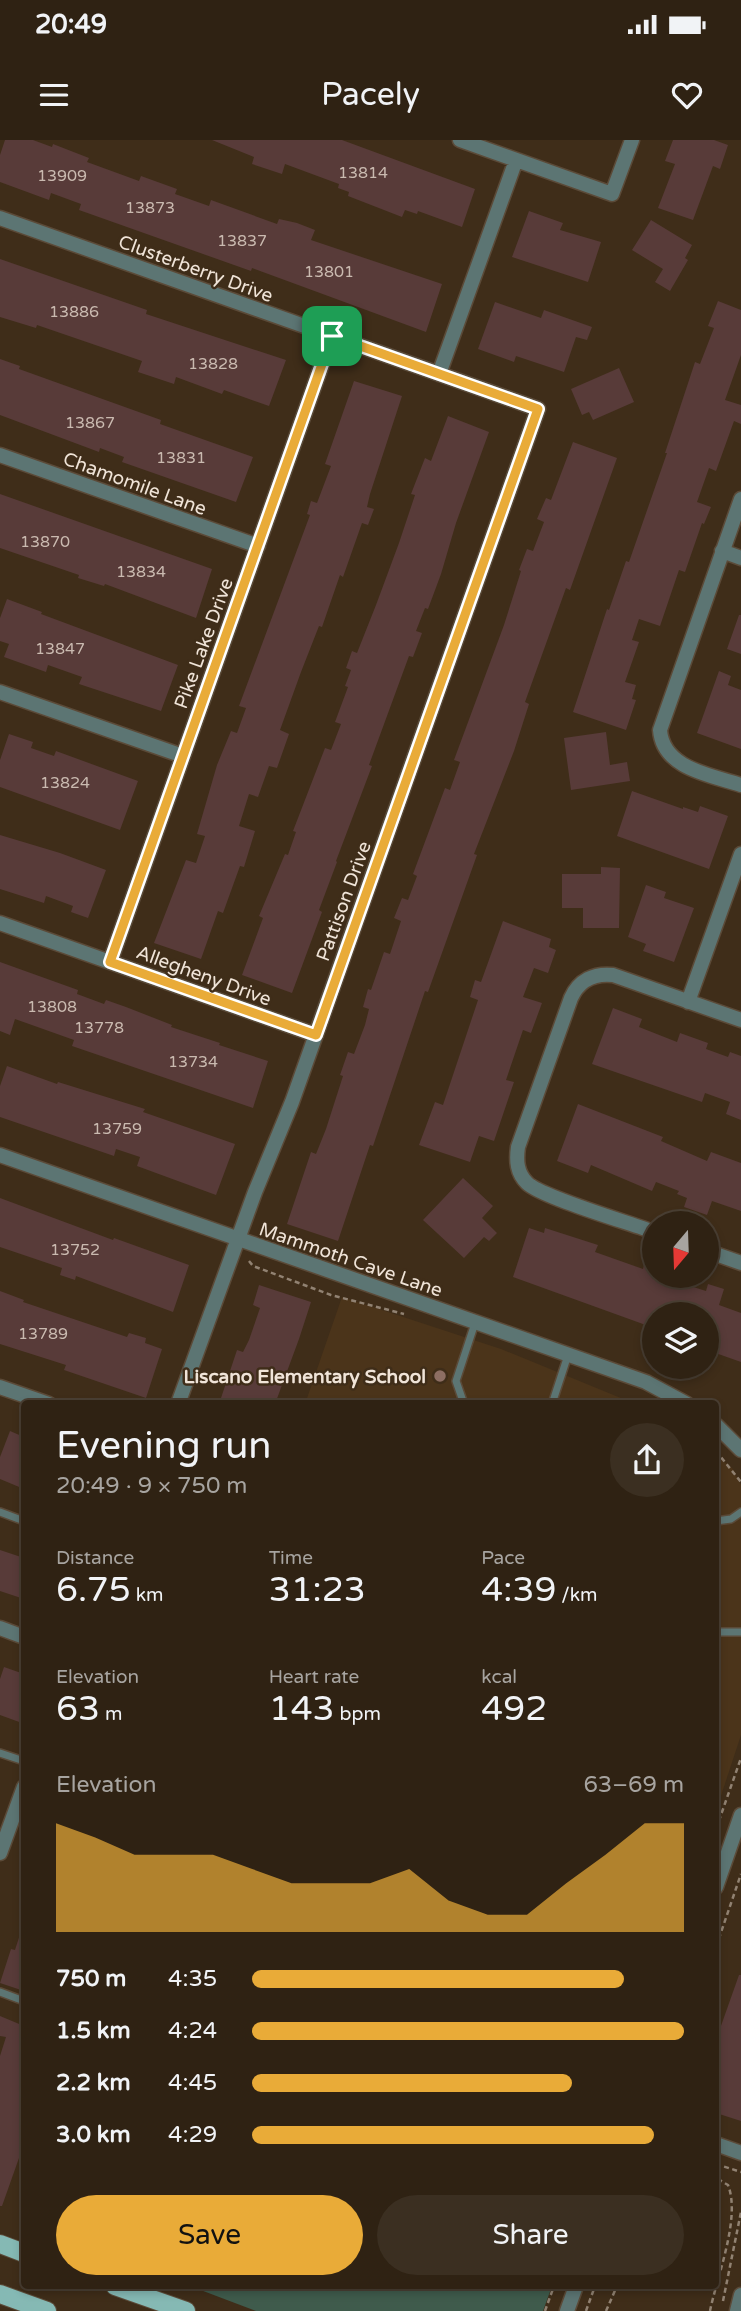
<!DOCTYPE html>
<meta charset="utf-8">
<style>
body{margin:0;font-family:"Varela Round",sans-serif;background:#3b2f21;color:#f1f3f6;height:100vh;display:flex;flex-direction:column;font-size:26px;white-space:nowrap}
*{box-sizing:border-box;margin:0}
p{font-size:23px;color:#a7a4a0}
.icon{flex:none;width:38px;height:38px;fill:none;stroke:currentColor;stroke-width:2;stroke-linecap:round;stroke-linejoin:round}
.map{position:relative;flex:1;overflow:hidden}
.details{position:absolute;left:21px;top:1260px;width:698px;height:889px;display:flex;flex-direction:column;background:#2f2213;border-radius:7px;box-shadow:0 4px 10px #0003,0 0 0 2px #4a3f33}
.details>*{flex:none}
.needle{width:46px;rotate:199deg}
.buttons{position:absolute;left:642px;top:1071px;display:grid;gap:14px}
.buttons a{display:grid;place-items:center;width:77px;height:77px;border-radius:50%;background:#2f2213;box-shadow:0 4px 10px #0003,0 0 0 2px #4a3f33;font-size:35px}
.pin{position:absolute;display:grid;place-items:center;width:60px;height:60px;color:#fff;margin:-30px;border-radius:14px;box-shadow:0 4px 10px #0006}
.round{display:grid;place-items:center;flex:none;width:74px;height:74px;border-radius:37px;background:#3b2f21}
.summary{display:flex;align-items:center;justify-content:space-between;height:119px;padding:0 35px}
h1{font-size:38px;font-weight:600;line-height:52px}
.figures{display:grid;grid-template-columns:repeat(3,1fr);gap:10px;height:119px;padding:7px 35px}
.figures div{display:grid;align-content:center}
.figures b{font-size:35px;font-weight:600}
.figures small{font-size:19px;font-weight:400}
.figures p{font-size:19px}
.chart{height:196px;padding:14px 35px}
.chart p{display:flex;justify-content:space-between}
.chart svg{width:100%;height:126px;margin-top:7px;fill:#e9ab38;opacity:.7}
.cta{display:flex;gap:14px;margin-top:auto;padding:14px 35px}
.cta a{flex:1;height:80px;border-radius:42px;background:#e9ab38;color:#111;font-size:28px;font-weight:600;line-height:80px;text-align:center}
.cta a+a{background:#3b2f21;color:#f1f3f6}
ul{padding:0 35px;list-style:none;font-size:23px}
li{display:grid;grid-template-columns:112px 84px 1fr;align-items:center;height:52px}
li i{height:18px;border-radius:9px;background:#e9ab38}
.status{display:flex;justify-content:space-between;align-items:center;height:49px;padding:0 35px;background:#2f2213;direction:ltr}
.status svg{height:19px;fill:currentColor}
header{display:flex;justify-content:space-between;align-items:center;height:91px;padding:0 35px;background:#2f2213;font-size:32px;font-weight:600}
.map>svg:first-child{display:block}
</style>
<div class="status"><b>20:49</b><svg viewBox="0 0 49 12"><path d="M0 12V9h3v3zM5 12V6h3v6zM10 12V3h3v9zM15 12V0h3v12zM26 1h20v11H26zM47 4h2v5h-2z"/></svg></div>
<header><svg class="icon" aria-label="menu" viewBox="0 0 24 24"><path d="M4 6h16M4 12h16M4 18h16"/></svg>Pacely<svg class="icon" aria-label="heart" viewBox="0 0 24 24"><path d="M12 20l-8-8c-3-5 5-10 8-4 3-6 11-1 8 4z"/></svg></header>
<div class="map">
<svg width="741" height="2171" viewBox="0 0 741 2171">
<rect width="100%" height="100%" fill="#3f2d19"/>
<path fill="#4b341a" d="M342 1157 501 1209 633 1263 305 1264Z
M716 1315 732 1328 741 1345V1595L716 1671Z"/>
<path fill="#3f5b4c" d="M190 2146H552L543 2171H256Z"/>
<path fill="#583b39" d="M5 0H33L52 7 53 4 89 18 87 22 139 41 141 36 177 49 175 54 209 66 211 60 277 84 279 79 297 83 315 90 311 100 442 144 426 192 252 128 251 131 79 70 81 64 51 53 49 60 0 42V15Z
M212 0H342L475 49 462 87 418 71 417 74 405 70 402 77 348 56 349 52 338 48 339 44 285 24 282 34 252 24 254 17Z
M673 0H714L728 5 720 29 713 26 693 80 658 68 675 24 665 21Z
M529 71 563 83 560 90 601 102 588 142 512 117Z
M651 80 692 105 685 118 688 120 670 151 655 142 663 129 632 110Z
M0 119 147 170 146 174 286 220 269 266 224 250 222 254 176 237 174 244 138 232 142 221 37 185 36 188 0 177Z
M718 161 741 170V215L725 260 741 265V284L734 281 716 331 709 328 697 362 711 367 704 384 702 383 685 432 679 430 660 486 639 479 632 500 639 502 625 542 636 545 632 559 636 560 626 590 573 572 607 469 609 470 626 421 629 422 667 313H665L695 222 700 224 714 188 708 186Z
M495 162 541 178 544 170 592 187 587 200 576 197 564 232 516 216 514 222 478 209Z
M0 219 20 226 19 229 161 280 160 284 253 317 236 362 122 322 124 317 100 308 99 312 0 275Z
M619 228 634 262 593 280 589 272 582 275 571 249Z
M354 241 402 256 370 354 367 367 374 369 368 385 362 383 343 437 340 435 322 487 319 486 301 532 280 590 289 594 277 628 269 626 258 657 249 654 239 686 255 691 244 727 240 726 223 773 218 771 201 819 154 803 186 720 196 723 205 696 197 694 217 625 231 591 237 593 246 568 239 566 310 375 307 374 311 361 317 363 331 326 325 324Z
M448 276 489 292 456 383 441 434 428 469 425 468 416 491 422 493 413 517 409 516 369 625 372 626 336 721 337 722 319 770 322 772 292 853 242 835 263 778 259 776 285 714 288 715 296 692 293 691 325 608 331 610 341 584 335 582 348 547 345 546 351 530 346 528 352 511 357 513 376 465 399 403 415 355 411 354 425 318 431 321Z
M573 302 617 318 570 450 566 448 525 562 529 564 514 611 474 714 477 715 428 852 425 851 373 1006 370 1005 338 1101 287 1084 311 1012 316 1014 326 989 343 936 340 935 348 912 354 914 365 885 369 869 363 867 368 849 371 850 384 812 390 814 401 781 394 778 402 758 408 760 417 736 413 734 445 648 450 650 460 622 454 620 504 485 521 431 519 430 527 409 533 411 544 382 537 379 546 358 551 360Z
M0 354 212 429 196 478 105 444 104 446 78 438 79 435 0 408Z
M7 459 42 472 41 474 178 525 161 571 79 544 82 537 48 525 46 532 4 517 9 504 0 501V478Z
M739 475H741V514L727 509Z
M719 531 731 536 728 545 741 550V609L697 593Z
M606 592 610 625 627 622 630 641 571 650 564 598Z
M9 594 33 602 31 608 54 616 56 611 138 641 120 690 0 647V620Z
M632 651 683 669V667L698 672 700 666 728 676 709 729 617 696Z
M0 695 60 713 106 730 88 778 71 772 73 766 46 756 44 763 0 749Z
M601 727 620 728 619 788H583V768H562V734H601Z
M646 745 666 752 664 758 694 768 674 822 643 811 646 804 628 797Z
M503 781 551 799 549 807 556 810 548 833 534 828 523 857 542 863 531 893 523 890 506 940 514 942 494 1001 479 996 470 1022 419 1005 435 962 443 965 478 860 470 857 475 840 481 842Z
M0 822 78 850 77 854 104 864 106 860 126 867 172 885 171 887 220 903 219 905 268 921 253 968 72 906 74 900 15 879 10 895 0 891Z
M613 868 642 879 639 887 677 902 680 893 708 903 706 909 728 917 730 912 741 916V980L726 974 730 962 705 953 702 962 592 924Z
M7 926 57 944 58 942 145 969 143 972 235 1004 216 1055 137 1026 140 1017 116 1009 114 1016 0 977V946Z
M578 964 663 997 661 1001 707 1021 711 1012 741 1023V1071L712 1061 707 1075 684 1067 687 1058 677 1054 679 1051 656 1042 652 1051 591 1025 588 1033 557 1021Z
M463 1038 493 1066 482 1078 497 1093 489 1101 484 1097 464 1118 423 1080Z
M0 1058 113 1100 114 1098 189 1125 173 1172 76 1136 75 1140 60 1135 62 1128 0 1107Z
M529 1088 544 1093 545 1088 598 1105 595 1112 643 1129 644 1125 654 1128V1136H672L671 1140 706 1151 708 1144 724 1149 719 1165 741 1173V1222L707 1210V1174H654V1188L513 1137Z
M259 1145 311 1162 299 1199 275 1264H219L237 1210 243 1212 249 1200 260 1168 253 1165Z
M0 1151 24 1160 23 1162 127 1197 129 1193 146 1198 145 1203 162 1209 146 1258 64 1230 66 1225 0 1204Z
M10 1291 24 1297V1349L0 1339V1317Z
M0 1410 24 1418V1459L0 1451Z
M4 1527 24 1534V1576L22 1583 0 1575V1539Z
M22 1788H24V1851L0 1843 11 1809 15 1810Z
M739 1835H741V1981L716 1973V1900Z
M0 1876 24 1886V1966L20 1981 24 1983V2012L22 2019 19 2018 2 2066H0V1916L6 1897 0 1896Z"/>
<g fill="none" stroke-linecap="round" stroke-linejoin="round">
<defs>
<path id="lane" d="M464 1264 456 1241 475 1183
M552 1264 568 1215
M0 1372 24 1381
M716 1381 731 1379 741 1372
M716 1492H741
M0 1613 24 1621
M0 1852 24 1861"/>
<path id="street" d="M460 0 612 54 632 0
M0 78 538 269 292 962 255 1052 178 1264
M439 234 516 20
M0 315 258 406
M741 359 660 590C663 629 711 635 741 645
M722 411 741 418
M0 552 183 616
M0 783 316 895
M110 822 332 196
M688 862 741 714
M0 1015 646 1242 687 1264
M654 1092C630 1083 541 1057 527 1043 517 1033 516 1021 518 1007L571 858C579 840 594 833 613 835L741 880
M707 1111 741 1123
M0 1247 49 1264
M716 1285 741 1310
M0 1488 24 1497
M0 1713 24 1647
M716 1747 741 1675
M716 2004 741 2013
M567 2171 576 2146
M737 2171 741 2155"/>
<path id="primary" d="M0 2104 24 2113
M115 2146 186 2171
M0 2154 47 2171"/>
</defs>
<use href="#lane" stroke="#5b4a38" stroke-width="10"/>
<use href="#street" stroke="#5b4a38" stroke-width="17"/>
<use href="#primary" stroke="#5b4a38" stroke-width="20"/>
<path stroke="#918272" stroke-width="2.5" stroke-dasharray="5 3.5" stroke-linecap="butt" d="M249 1121 253 1126 331 1155 404 1174
M716 1311 741 1342
M716 1689 741 1618
M716 1807 741 1734
M716 2024 741 2032
M723 2161 741 2072
M545 2171 554 2146
M586 2171 595 2146
M606 2171 617 2146
M710 2171C717 2136 741 2078 728 2045L716 2038"/>
<use href="#lane" stroke="#5c7573" stroke-width="7"/>
<use href="#street" stroke="#5c7573" stroke-width="14"/>
<use href="#primary" stroke="#85b9b4" stroke-width="18"/>
</g>
<g fill="none" stroke-linecap="round" stroke-linejoin="round">
<defs>
<path id="route" d="M332 196 538 269 316 895 110 822Z"/>
</defs>
<use href="#route" stroke="#fff" stroke-width="14"/>
<use href="#route" stroke="#e9ab38" stroke-width="9"/>
</g>
<circle fill="#8d6e63" stroke="#3f2d19" stroke-width="2.5" cx="440" cy="1236" r="7"/>
<g text-anchor="middle" stroke-width="5" stroke-linejoin="round" paint-order="stroke">
<g font-size="16" fill="#cabab0">
<text x="363" y="38">13814</text>
<text x="62" y="41">13909</text>
<text x="150" y="73">13873</text>
<text x="242" y="106">13837</text>
<text x="329" y="137">13801</text>
<text x="74" y="177">13886</text>
<text x="213" y="229">13828</text>
<text x="90" y="288">13867</text>
<text x="181" y="323">13831</text>
<text x="45" y="407">13870</text>
<text x="141" y="437">13834</text>
<text x="60" y="514">13847</text>
<text x="65" y="648">13824</text>
<text x="52" y="872">13808</text>
<text x="99" y="893">13778</text>
<text x="193" y="927">13734</text>
<text x="117" y="994">13759</text>
<text x="75" y="1115">13752</text>
<text x="43" y="1199">13789</text>
</g>
<g font-size="19" fill="#f0e4d8" stroke="#3f2d19">
<text transform="translate(196 128) rotate(20)" y="7">Clusterberry Drive</text>
<text transform="translate(135 343) rotate(20)" y="7">Chamomile Lane</text>
<text transform="translate(203 503) rotate(-70)" y="7">Pike Lake Drive</text>
<text transform="translate(343 761) rotate(-70)" y="7">Pattison Drive</text>
<text transform="translate(204 835) rotate(20)" y="7">Allegheny Drive</text>
<text transform="translate(351 1119) rotate(19)" y="7">Mammoth Cave Lane</text>
</g>
<g font-size="19" font-weight="bold" fill="#f0e4d8" stroke="#3f2d19" text-anchor="end">
<text x="426" y="1243">Liscano Elementary School</text>
</g>
</g>
</svg>
<div class="buttons">
<a><svg class="needle" viewBox="-14 -14 28 28"><path d="M0-13l5 13h-10z" fill="#e53935"/><path d="M0 13l5-13h-10z" fill="#a7a4a0"/></svg></a>
<a><svg class="icon" aria-label="layers" viewBox="0 0 24 24"><path d="M12 4l9 5-9 5-9-5zM3 14l9 5 9-5"/></svg></a>
</div>
<div class="pin" style="left:332px;top:196px;background:#1e9e55"><svg class="icon" aria-label="arrive" viewBox="0 0 24 24"><path d="M6 21V4h12l-3 4 3 4H6"/></svg></div>
<section class="details">
<div class="summary"><div><h1>Evening run</h1><p>20:49 · 9 × 750 m</p></div><a class="round"><svg class="icon" aria-label="share" viewBox="0 0 24 24"><path d="M12 15V3M7 8l5-5 5 5M5 13v7h14v-7"/></svg></a></div>
<div class="figures">
<div><p>Distance</p><b>6.75<small> km</small></b></div>
<div><p>Time</p><b>31:23</b></div>
<div><p>Pace</p><b>4:39<small> /km</small></b></div>
</div>
<div class="figures">
<div><p>Elevation</p><b>63<small> m</small></b></div>
<div><p>Heart rate</p><b>143<small> bpm</small></b></div>
<div><p>kcal</p><b>492</b></div>
</div>
<div class="chart"><p><span>Elevation</span>63–69 m</p>
<svg viewBox="0 0 160 44" preserveAspectRatio="none"><path d="M0 44V6L10 11L20 17L30 17L40 17L50 22L60 27L70 27L80 27L90 22L100 33L110 38L120 38L130 27L140 17L150 6L160 6V44z"/></svg>
</div>
<ul>
<li><b>750 m</b>4:35<i style="width:86%"></i></li>
<li><b>1.5 km</b>4:24<i style="width:100%"></i></li>
<li><b>2.2 km</b>4:45<i style="width:74%"></i></li>
<li><b>3.0 km</b>4:29<i style="width:93%"></i></li>
</ul>
<div class="cta"><a>Save</a><a>Share</a></div>
</section>
</div>
